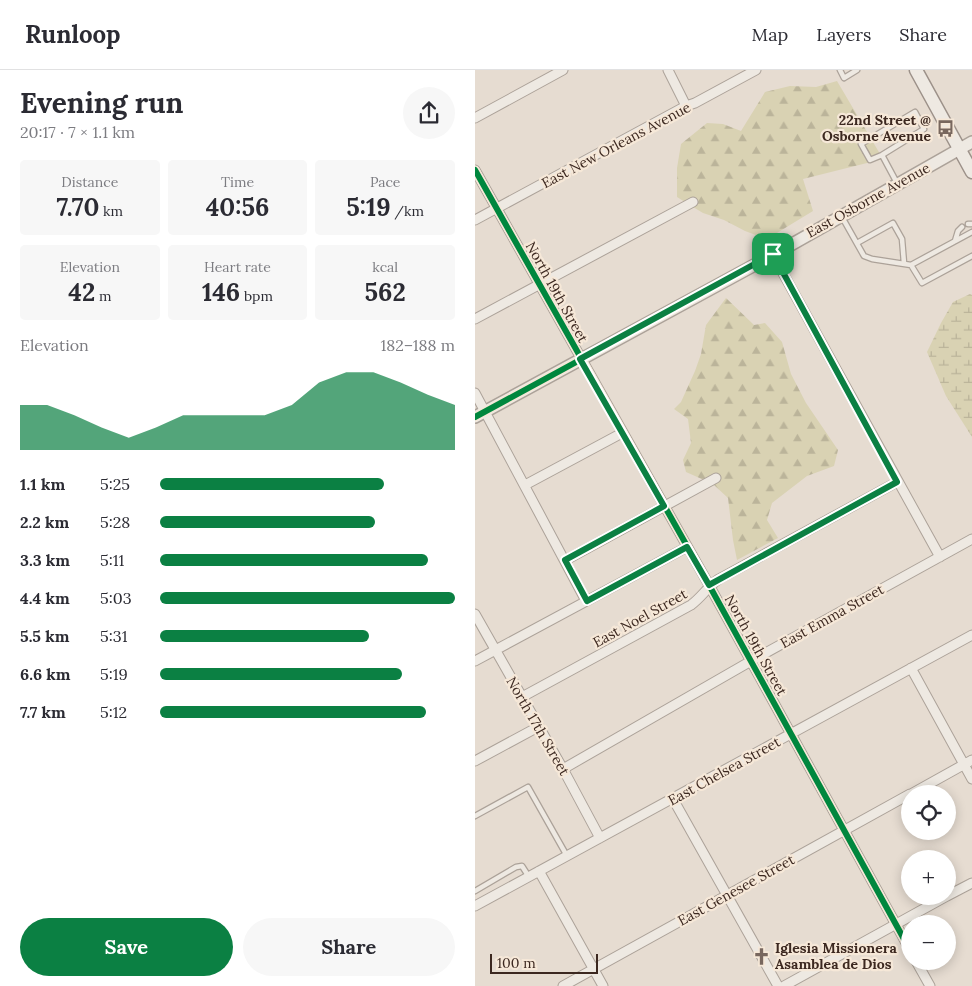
<!DOCTYPE html>
<meta charset="utf-8">
<style>
body{margin:0;font-family:Lora,serif;background:#f7f7f7;color:#2b2b33;height:100vh;display:flex;flex-direction:column;font-size:19px;white-space:nowrap}
*{box-sizing:border-box;margin:0}
p{font-size:16px;color:#7c7c81}
.icon{flex:none;width:28px;height:28px;fill:none;stroke:currentColor;stroke-width:2;stroke-linecap:round;stroke-linejoin:round}
.map{position:relative;flex:1;overflow:hidden}
.sheet{display:flex;flex-direction:column;background:#fff;width:475px}
.sheet>*{flex:none}
.fabs{position:absolute;left:426px;top:715px;display:grid;gap:10px}
.fabs a{display:grid;place-items:center;width:55px;height:55px;border-radius:50%;background:#fff;box-shadow:0 2px 12px #0003;font-size:25px}
.scale{position:absolute;left:15px;bottom:12px;width:108px;box-sizing:border-box;padding-left:5px;border:2px solid #3c2820;border-top:0;font-size:14px;line-height:18px;white-space:nowrap;color:#3c2820;-webkit-text-stroke:4px #f6e8d8;paint-order:stroke}
.pin{position:absolute;display:grid;place-items:center;width:42px;height:42px;color:#fff;margin:-21px;border-radius:10px;box-shadow:0 2px 8px #0006}
.round{display:grid;place-items:center;flex:none;width:52px;height:52px;border-radius:26px;background:#f7f7f7}
.headline{display:flex;align-items:center;justify-content:space-between;height:85px;padding:0 20px}
h1{font-size:28px;font-weight:800;line-height:38px}
.figures{display:grid;grid-template-columns:repeat(3,1fr);gap:8px;height:85px;padding:5px 20px}
.figures div{display:grid;align-content:center;border-radius:5px;background:#f7f7f7;text-align:center}
.figures b{font-size:25px;font-weight:800}
.figures small{font-size:14px;font-weight:400}
.figures p{font-size:14px}
.chart{height:140px;padding:10px 20px}
.chart p{display:flex;justify-content:space-between}
.chart svg{width:100%;height:90px;margin-top:5px;fill:#0b8043;opacity:.7}
.cta{display:flex;gap:10px;margin-top:auto;padding:10px 20px}
.cta a{flex:1;height:58px;border-radius:30px;background:#0b8043;color:#fff;font-size:20px;font-weight:800;line-height:58px;text-align:center}
.cta a+a{background:#f7f7f7;color:#2b2b33}
ul{padding:0 20px;list-style:none;font-size:16px}
li{display:grid;grid-template-columns:80px 60px 1fr;align-items:center;height:38px}
li i{height:12px;border-radius:6px;background:#0b8043}
header{display:flex;align-items:center;gap:30px;box-sizing:border-box;height:70px;padding:0 25px;background:#fff;border-bottom:1px solid #e1e1e2}
header strong{font-size:24px}
nav{display:flex;gap:28px;margin-inline-start:auto;font-size:18px}
main{display:flex;flex:1;min-height:0}
.map>svg:first-child{display:block}
</style>
<header>
<strong>Runloop</strong>
<nav><a>Map</a><a>Layers</a><a>Share</a></nav>
</header>
<main>
<section class="sheet">
<div class="headline"><div><h1>Evening run</h1><p>20:17 · 7 × 1.1 km</p></div><a class="round"><svg class="icon" aria-label="share" viewBox="0 0 24 24"><path d="M12 15V3M7 8l5-5 5 5M5 13v7h14v-7"/></svg></a></div>
<div class="figures">
<div><p>Distance</p><b>7.70<small> km</small></b></div>
<div><p>Time</p><b>40:56</b></div>
<div><p>Pace</p><b>5:19<small> /km</small></b></div>
</div>
<div class="figures">
<div><p>Elevation</p><b>42<small> m</small></b></div>
<div><p>Heart rate</p><b>146<small> bpm</small></b></div>
<div><p>kcal</p><b>562</b></div>
</div>
<div class="chart"><p><span>Elevation</span>182–188 m</p>
<svg viewBox="0 0 160 44" preserveAspectRatio="none"><path d="M0 44V22L10 22L20 27L30 33L40 38L50 33L60 27L70 27L80 27L90 27L100 22L110 11L120 6L130 6L140 11L150 17L160 22V44z"/></svg>
</div>
<ul>
<li><b>1.1 km</b>5:25<i style="width:76%"></i></li>
<li><b>2.2 km</b>5:28<i style="width:73%"></i></li>
<li><b>3.3 km</b>5:11<i style="width:91%"></i></li>
<li><b>4.4 km</b>5:03<i style="width:100%"></i></li>
<li><b>5.5 km</b>5:31<i style="width:71%"></i></li>
<li><b>6.6 km</b>5:19<i style="width:82%"></i></li>
<li><b>7.7 km</b>5:12<i style="width:90%"></i></li>
</ul>
<div class="cta"><a>Save</a><a>Share</a></div>
</section>
<div class="map">
<svg width="497" height="916" viewBox="0 0 497 916">
<defs>
<pattern id="forest-firs" width="22" height="20" patternUnits="userSpaceOnUse" patternTransform="scale(1.25)"><rect width="22" height="20" fill="#d9d2b3"/><path d="M5 1l3.5 6h-7zM16 11l3.5 6h-7z" fill="#bbb49a"/></pattern>
<pattern id="wetland-marsh" width="20" height="14" patternUnits="userSpaceOnUse" patternTransform="scale(1.25)"><rect width="20" height="14" fill="#d9d2b3"/><path d="M1 5h8M5 5V1M11 12h8M15 12V8" fill="none" stroke="#bbb49a"/></pattern>
</defs>
<rect width="100%" height="100%" fill="#e6dcd1"/>
<path fill="url(#forest-firs)" d="M362 11 408 89 328 109 338 141 292 169 270 161 249 150 228 143 218 137 223 134 220 127 210 132 202 127V98L206 74 232 53 248 54 266 61 290 22 315 16 341 17Z
M251 228 279 255 290 253 307 272 316 304 331 333 363 380 359 396 332 406 297 433 292 450 303 468 262 490 258 470 253 428 238 414 246 409 242 403 229 410 211 402 208 390 216 373 213 349 199 339 206 332 220 301 226 284 231 255Z"/>
<path fill="url(#wetland-marsh)" d="M495 224 497 225V367L471 326 452 282 466 253 478 232Z"/>
<g fill="none" stroke-linecap="round" stroke-linejoin="round">
<defs>
<path id="service" d="M365 0 369 8 382 0
M407 85 395 90 386 74 440 42 449 59 407 85 422 113
M367 147 389 186 397 189 436 195 447 213 497 186
M493 154H497
M480 171 483 161 487 157
M382 173 418 153 427 169 429 193
M436 195 497 162
M0 746 53 717 92 786
M0 821 41 797 47 796 54 807"/>
<path id="minor" d="M193 0 211 36
M0 48 88 0
M0 100 234 515 435 880
M0 150 211 36 220 33 281 0
M298 185 465 487
M0 249 218 132
M0 323 111 531
M50 415 147 363
M91 490 241 408
M0 544 88 699 125 768
M0 591 212 477
M436 598 497 709
M47 627 216 535C227 527 233 516 244 509L422 412
M0 691 63 657
M88 699 276 591 497 469
M436 724 497 690
M198 729 303 916
M64 801 128 916
M472 826 497 813
M0 836 497 565
M441 891 455 916
M88 916 435 724
M309 916 472 826"/>
<path id="tertiary" d="M0 347 298 185 497 72"/>
<path id="secondary" d="M441 0 497 102"/>
</defs>
<use href="#service" stroke="#aca299" stroke-width="7"/>
<use href="#minor" stroke="#aca299" stroke-width="11"/>
<use href="#tertiary" stroke="#aca299" stroke-width="14"/>
<use href="#secondary" stroke="#9c9189" stroke-width="15"/>
<use href="#service" stroke="#eee9e2" stroke-width="4.5"/>
<use href="#minor" stroke="#eee9e2" stroke-width="9"/>
<use href="#tertiary" stroke="#eee9e2" stroke-width="11"/>
<use href="#secondary" stroke="#eee9e2" stroke-width="12"/>
<defs>
<path id="cycleway" d="M0 100 234 515 435 880
M0 347 298 185"/>
</defs>
<use href="#cycleway" stroke="#f6e8d8" stroke-width="9"/>
<use href="#cycleway" stroke="#00873e" stroke-width="6"/>
</g>
<g fill="none" stroke-linecap="round" stroke-linejoin="round">
<defs>
<path id="route" d="M298 184 422 412 234 515 212 477 112 531 90 490 189 436 105 289Z"/>
</defs>
<use href="#route" stroke="#fff" stroke-width="10"/>
<use href="#route" stroke="#0b8043" stroke-width="6"/>
</g>
<defs>
<symbol id="bus-bare" viewBox="-9 -9 18 18"><path d="M-5-6H5V4H4V6H2V4H-2V6H-4V4H-5ZM-3.5-4V0h7V-4ZM-3.5 1.2v1.5H-2V1.2ZM2 1.2v1.5H3.5V1.2Z" fill="#78675e" stroke="#f6e8d8" stroke-width="2.5" paint-order="stroke"/></symbol>
<symbol id="church-bare" viewBox="-9 -9 18 18"><path d="M-1.2-6h2.4v3.5h3.3v2.4h-3.3V6h-2.4V-.1h-3.3v-2.4h3.3Z" fill="#78675e" stroke="#f6e8d8" stroke-width="2.5" paint-order="stroke"/></symbol>
</defs>
<g fill-rule="evenodd">
<use href="#bus-bare" x="458" y="46" width="25" height="25"/>
<use href="#church-bare" x="274" y="874" width="25" height="25"/>
</g>
<g text-anchor="middle" stroke-width="4.5" stroke-linejoin="round" paint-order="stroke">
<g font-size="14" font-weight="bold" fill="#3c2820" stroke="#f6e8d8" text-anchor="end">
<text x="456" y="55">22nd Street @<tspan x="456" dy="16">Osborne Avenue</tspan></text>
<text x="300" y="883" text-anchor="start">Iglesia Missionera<tspan x="300" dy="16">Asamblea de Dios</tspan></text>
</g>
<g font-size="14" fill="#3c2820" stroke="#f6e8d8">
<text transform="translate(141 75) rotate(-28)" y="5">East New Orleans Avenue</text>
<text transform="translate(393 130) rotate(-29)" y="5">East Osborne Avenue</text>
<text transform="translate(82 222) rotate(61)" y="5">North 19th Street</text>
<text transform="translate(357 546) rotate(-29)" y="5">East Emma Street</text>
<text transform="translate(165 548) rotate(-29)" y="5">East Noel Street</text>
<text transform="translate(281 575) rotate(61)" y="5">North 19th Street</text>
<text transform="translate(63 656) rotate(60)" y="5">North 17th Street</text>
<text transform="translate(249 701) rotate(-29)" y="5">East Chelsea Street</text>
<text transform="translate(261 820) rotate(-29)" y="5">East Genesee Street</text>
</g>
</g>
</svg>
<div class="fabs">
<a><svg class="icon" aria-label="locate" viewBox="0 0 24 24"><circle cx="12" cy="12" r="6"/><path d="M12 2v4M12 18v4M2 12h4M18 12h4"/></svg></a>
<a>+</a>
<a>−</a>
</div>
<div class="scale">100 m</div>
<div class="pin" style="left:298px;top:184px;background:#1e9e55"><svg class="icon" aria-label="arrive" viewBox="0 0 24 24"><path d="M6 21V4h12l-3 4 3 4H6"/></svg></div>
</div>
</main>
